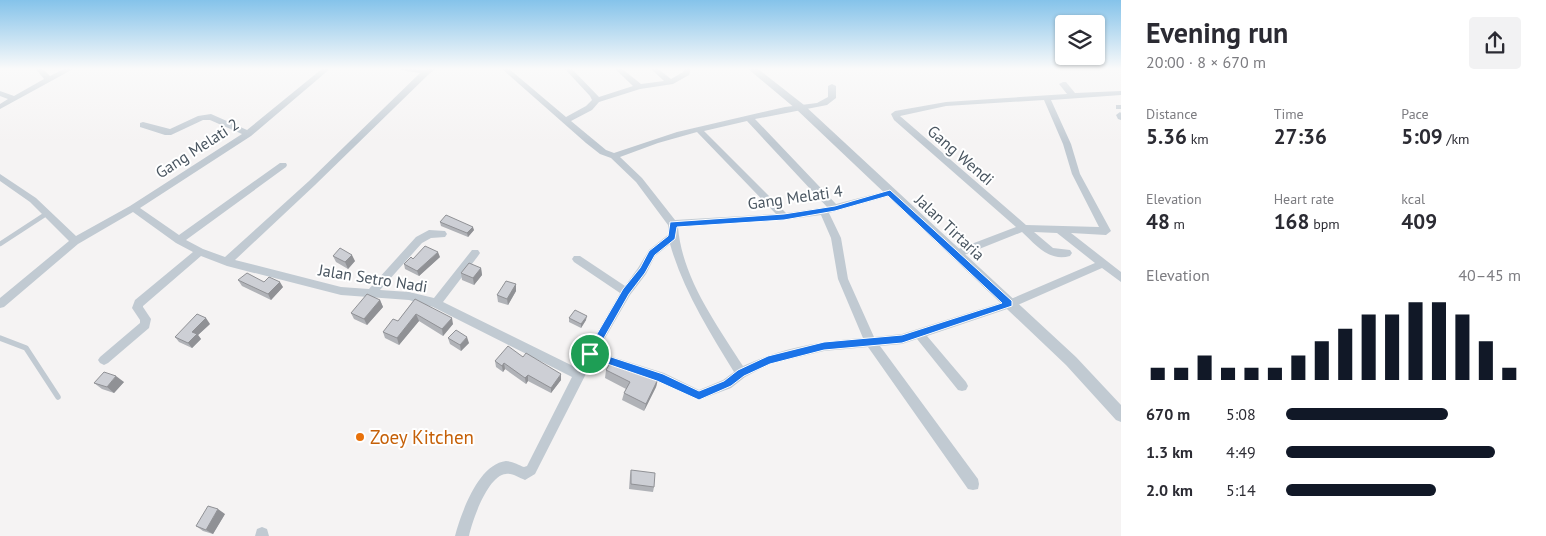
<!DOCTYPE html>
<meta charset="utf-8">
<style>
body{margin:0;font-family:"PT Sans",sans-serif;background:#f2f2f3;color:#2b2b33;height:100vh;display:flex;flex-direction:column;font-size:19px;white-space:nowrap}
*{box-sizing:border-box;margin:0}
p{font-size:16px;color:#7c7c81}
.icon{flex:none;width:28px;height:28px;fill:none;stroke:currentColor;stroke-width:2;stroke-linecap:round;stroke-linejoin:round}
.map{position:relative;flex:1;overflow:hidden}
.details{display:flex;flex-direction:column;background:#fff;width:425px}
.details>*{flex:none}
.buttons{position:absolute;left:1055px;top:15px;display:grid;gap:10px}
.buttons a{display:grid;place-items:center;width:50px;height:50px;border-radius:5px;background:#fff;box-shadow:0 1px 4px #0004;font-size:25px}
.pin{position:absolute;display:grid;place-items:center;width:42px;height:42px;color:#fff;margin:-21px;border:2px solid #fff;border-radius:50%;box-shadow:0 1px 5px #0007}
.round{display:grid;place-items:center;flex:none;width:52px;height:52px;border-radius:5px;background:#f2f2f3}
.overview{display:flex;align-items:center;justify-content:space-between;height:85px;padding:0 25px}
h1{font-size:28px;font-weight:600;line-height:38px}
.stats{display:grid;grid-template-columns:repeat(3,1fr);gap:8px;height:85px;padding:5px 25px}
.stats div{display:grid;align-content:center}
.stats b{font-size:21px;font-weight:600}
.stats small{font-size:14px;font-weight:400}
.stats p{font-size:14px}
.chart{height:140px;padding:10px 25px}
.chart p{display:flex;justify-content:space-between}
.chart svg{width:100%;height:90px;margin-top:5px;stroke:#111827;stroke-width:6}
ul{padding:0 25px;list-style:none;font-size:16px}
li{display:grid;grid-template-columns:80px 60px 1fr;align-items:center;height:38px}
li i{height:12px;border-radius:6px;background:#111827}
main{display:flex;flex:1;min-height:0}
.map>svg:first-child{display:block}
</style>
<main>
<div class="map">
<svg width="1121" height="536" viewBox="0 0 1121 536">
<rect width="100%" height="100%" fill="#f5f3f3"/>
<g fill="none" stroke-linecap="round" stroke-linejoin="round">
<path stroke="#c1cad2" stroke-width="4.5" d="M0 244 46 214"/>
<path stroke="#c1cad2" stroke-width="5.5" d="M0 338 26 348 58 397"/>
<path fill="#c1cad2" fill-rule="evenodd" d="M35 68H42L50 76 66 68H75L0 109V104L8 99 0 96V91L14 96 44 79Z
M323 68H331L251 136 140 208 179 235 280 163H286L287 165 286 167 186 240 203 249 225 257 309 181 420 73 400 70V68L425 70 429 68H437L429 74 315 185 235 260 341 287 369 289 416 237 429 230 445 231 447 234 445 237 431 238 422 243 380 290 409 292 434 298 472 250H478L480 253 478 256 443 302 577 368 620 293 574 262 572 259 574 256H580L625 286 638 268 649 250 669 234 668 225 636 182 611 158 600 154 586 143 501 68H508L566 117 586 106 592 100 590 96 564 68H571L599 97 633 86 614 68H621L641 84 664 81 650 68H657L671 79 683 72 685 68H691L689 75 673 84 640 89 599 102 592 110 571 121 606 150 614 153 677 132 785 107 817 103 828 97V86L832 84 836 86V98L827 105 755 119 836 204 890 190 893 191 895 193 893 195 829 213 841 238 848 279 874 337 902 334 1006 301 1095 263 1057 233 1034 232 1053 248 1070 250 1072 253 1070 256C1049 262 1036 245 1022 232L959 257H953L951 254 953 251 1016 227 894 120 891 114 895 111 946 102 1067 94 1059 84 1063 82H1066L1075 93 1121 91V95L1051 100 1071 144 1080 174 1111 231 1106 235 1071 233 1121 272V282L1102 268 1013 307 927 336 966 382 968 386 966 390 962 391 958 390 917 339 902 344 880 346 978 479 979 484 978 489 973 490 968 489 868 347 824 351 770 364 745 377 731 388 699 400 657 381 593 360 535 474 525 480C519 478 513 473 506 474 488 475 472 521 469 536H455C461 514 478 464 506 461 512 461 519 465 524 467L527 466 572 377 433 307 409 300 341 295 227 266 201 256 143 306V307L151 319 149 328 108 363 104 365 100 363 98 360 100 357 140 323V320L132 308 135 300 193 252 176 243 133 212 78 244 4 307 0 308V298L69 241 30 202 0 181V174L36 198 76 236 130 206 242 134 210 120H203L171 135H165L140 127V123L143 122 170 129 198 116 211 114 247 130ZM1044 100 1063 144 1072 174 1099 227 1026 225 900 116 946 106ZM747 121 827 207 786 213 704 131ZM697 132 776 214 675 220 642 178 620 157 658 143ZM821 215 831 238 838 279 863 338C821 341 781 348 743 366 717 325 682 278 678 227L784 220ZM670 244C683 290 709 331 734 372L723 380 699 390 664 373 597 352 630 295 646 274 655 256Z
M1116 105H1121V109H1116Z
M1120 112 1121 113V120L1118 119 1116 115Z
M262 527 267 529 269 536H255L257 529Z"/>
<path fill="#c1cad2" fill-rule="evenodd" d="M747 68H757L804 105 1076 357 1121 405V422L1116 420 1066 365 796 109Z"/>
</g>
<path fill="#b0b2b7" d="M440 222 474 230 468 237 441 226Z
M333 256 355 261 348 269 336 262Z
M440 257 419 276 405 269 404 264 413 259Z
M481 268 482 275 474 285 462 280 461 273Z
M238 280 264 282 283 287 271 300 242 286Z
M516 284V291L508 305 498 302 497 295Z
M415 299 453 324 443 336 419 321 399 345 385 338 383 332 398 321Z
M380 300 383 307 367 325 354 319 351 313Z
M569 318 586 320 581 328 569 322Z
M210 324 198 335 201 339 192 348 179 342 175 337Z
M448 338 469 343 461 351 450 344Z
M523 357 561 380 551 393 528 381 526 384 505 369 503 372 496 367 495 361Z
M606 370 658 379 656 387 644 411 622 400 624 393 626 389 605 378Z
M124 382 114 393 102 389 94 383Z
M631 470 654 487 653 492 629 489 630 475Z
M225 514 213 534 203 531 196 526Z"/>
<path fill="#909195" d="M473 227 474 230 468 237 467 233Z
M438 252 440 257 419 276 417 271Z
M352 255 355 261 348 269 345 262Z
M481 268 482 275 474 285 473 278Z
M280 282 283 287 271 300 268 294Z
M516 284V291L508 305 507 299Z
M380 300 383 307 367 325 364 319Z
M416 314 419 321 399 345 397 338Z
M587 316 586 320 581 328V324Z
M206 318 210 324 198 335 201 339 192 348 188 343 192 332Z
M452 318 453 324 443 336 442 329Z
M467 337 469 343 461 351 460 345Z
M504 363 505 369 503 372 502 366Z
M561 374V380L551 393V388Z
M528 375V381L526 384 525 378Z
M116 376 124 382 114 393 107 387Z
M658 379 656 387 644 411 646 404Z
M218 509 225 514 213 534 206 530Z"/>
<path fill="#cdcfd5" stroke="#909195" d="M446 215 473 227 467 233 440 222Z
M425 246 438 252 417 271 404 264 411 257 413 259Z
M340 248 352 255 345 262 333 256Z
M469 263 481 268 473 278 461 273Z
M247 273 264 282 269 277 280 282 268 294 238 280Z
M506 281 516 284 507 299 497 295Z
M367 294 380 300 364 319 351 313Z
M415 299 452 318 442 329 416 314 397 338 383 332 393 319 398 321Z
M575 310 587 316 581 324 569 318Z
M197 314 206 318 192 332 197 334 188 343 175 337Z
M456 330 467 337 460 345 448 338Z
M508 346 523 357 526 353 561 374 551 388 528 375 525 378 504 363 502 366 495 361Z
M612 360 658 379 646 404 624 393 630 382 606 370Z
M104 372 116 376 107 387 94 383Z
M631 470 655 473 654 487 631 484Z
M208 506 218 509 206 530 196 526Z"/>
<linearGradient id="sky" x2="0" y2="1"><stop stop-color="#85c3ea"/><stop offset="0.48" stop-color="#fafafa"/><stop offset="1" stop-color="#fafafa" stop-opacity="0"/></linearGradient>
<rect width="1121" height="143" fill="url(#sky)"/>
<path fill="#1a73e8" stroke="#fff" fill-rule="evenodd" d="M890 190 1012 301V306L902 343 824 350 770 364 744 376 731 386 699 400 657 381 587 357V351L623 289 640 268 649 251 668 236 670 222 784 214 835 206ZM888 196 1002 303 902 335 824 342 768 356 738 370 724 381 699 391 663 374 596 352 629 294 645 273 655 255 675 239 677 227 784 220 835 211Z"/>
<circle fill="#e8710a" stroke="#fff" stroke-width="2" cx="360" cy="437" r="5"/>
<g text-anchor="middle" stroke-width="4" stroke-linejoin="round" paint-order="stroke">
<g font-size="16" fill="#4a5661" stroke="#fff">
<text transform="translate(197 148) rotate(-33)" y="6">Gang Melati 2</text>
<text transform="translate(961 155) rotate(41)" y="6">Gang Wendi</text>
<text transform="translate(795 197) rotate(-8)" y="6">Gang Melati 4</text>
<text transform="translate(950 227) rotate(43)" y="6">Jalan Tirtaria</text>
<text transform="translate(373 278) rotate(9)" y="6">Jalan Setro Nadi</text>
</g>
<g font-size="19" fill="#c56008" stroke="#fff" text-anchor="start">
<text x="370" y="444">Zoey Kitchen</text>
</g>
</g>
</svg>
<div class="buttons">
<a><svg class="icon" aria-label="layers" viewBox="0 0 24 24"><path d="M12 4l9 5-9 5-9-5zM3 14l9 5 9-5"/></svg></a>
</div>
<div class="pin" style="left:590px;top:354px;background:#1e9e55"><svg class="icon" aria-label="arrive" viewBox="0 0 24 24"><path d="M6 21V4h12l-3 4 3 4H6"/></svg></div>
</div>
<section class="details">
<div class="overview"><div><h1>Evening run</h1><p>20:00 · 8 × 670 m</p></div><a class="round"><svg class="icon" aria-label="share" viewBox="0 0 24 24"><path d="M12 15V3M7 8l5-5 5 5M5 13v7h14v-7"/></svg></a></div>
<div class="stats">
<div><p>Distance</p><b>5.36<small> km</small></b></div>
<div><p>Time</p><b>27:36</b></div>
<div><p>Pace</p><b>5:09<small> /km</small></b></div>
</div>
<div class="stats">
<div><p>Elevation</p><b>48<small> m</small></b></div>
<div><p>Heart rate</p><b>168<small> bpm</small></b></div>
<div><p>kcal</p><b>409</b></div>
</div>
<div class="chart"><p><span>Elevation</span>40–45 m</p>
<svg viewBox="0 0 160 44" preserveAspectRatio="none"><path d="M5 44V38M15 44V38M25 44V32M35 44V38M45 44V38M55 44V38M65 44V32M75 44V25M85 44V19M95 44V12M105 44V12M115 44V6M125 44V6M135 44V12M145 44V25M155 44V38"/></svg>
</div>
<ul>
<li><b>670 m</b>5:08<i style="width:69%"></i></li>
<li><b>1.3 km</b>4:49<i style="width:89%"></i></li>
<li><b>2.0 km</b>5:14<i style="width:64%"></i></li>
</ul>
</section>
</main>
